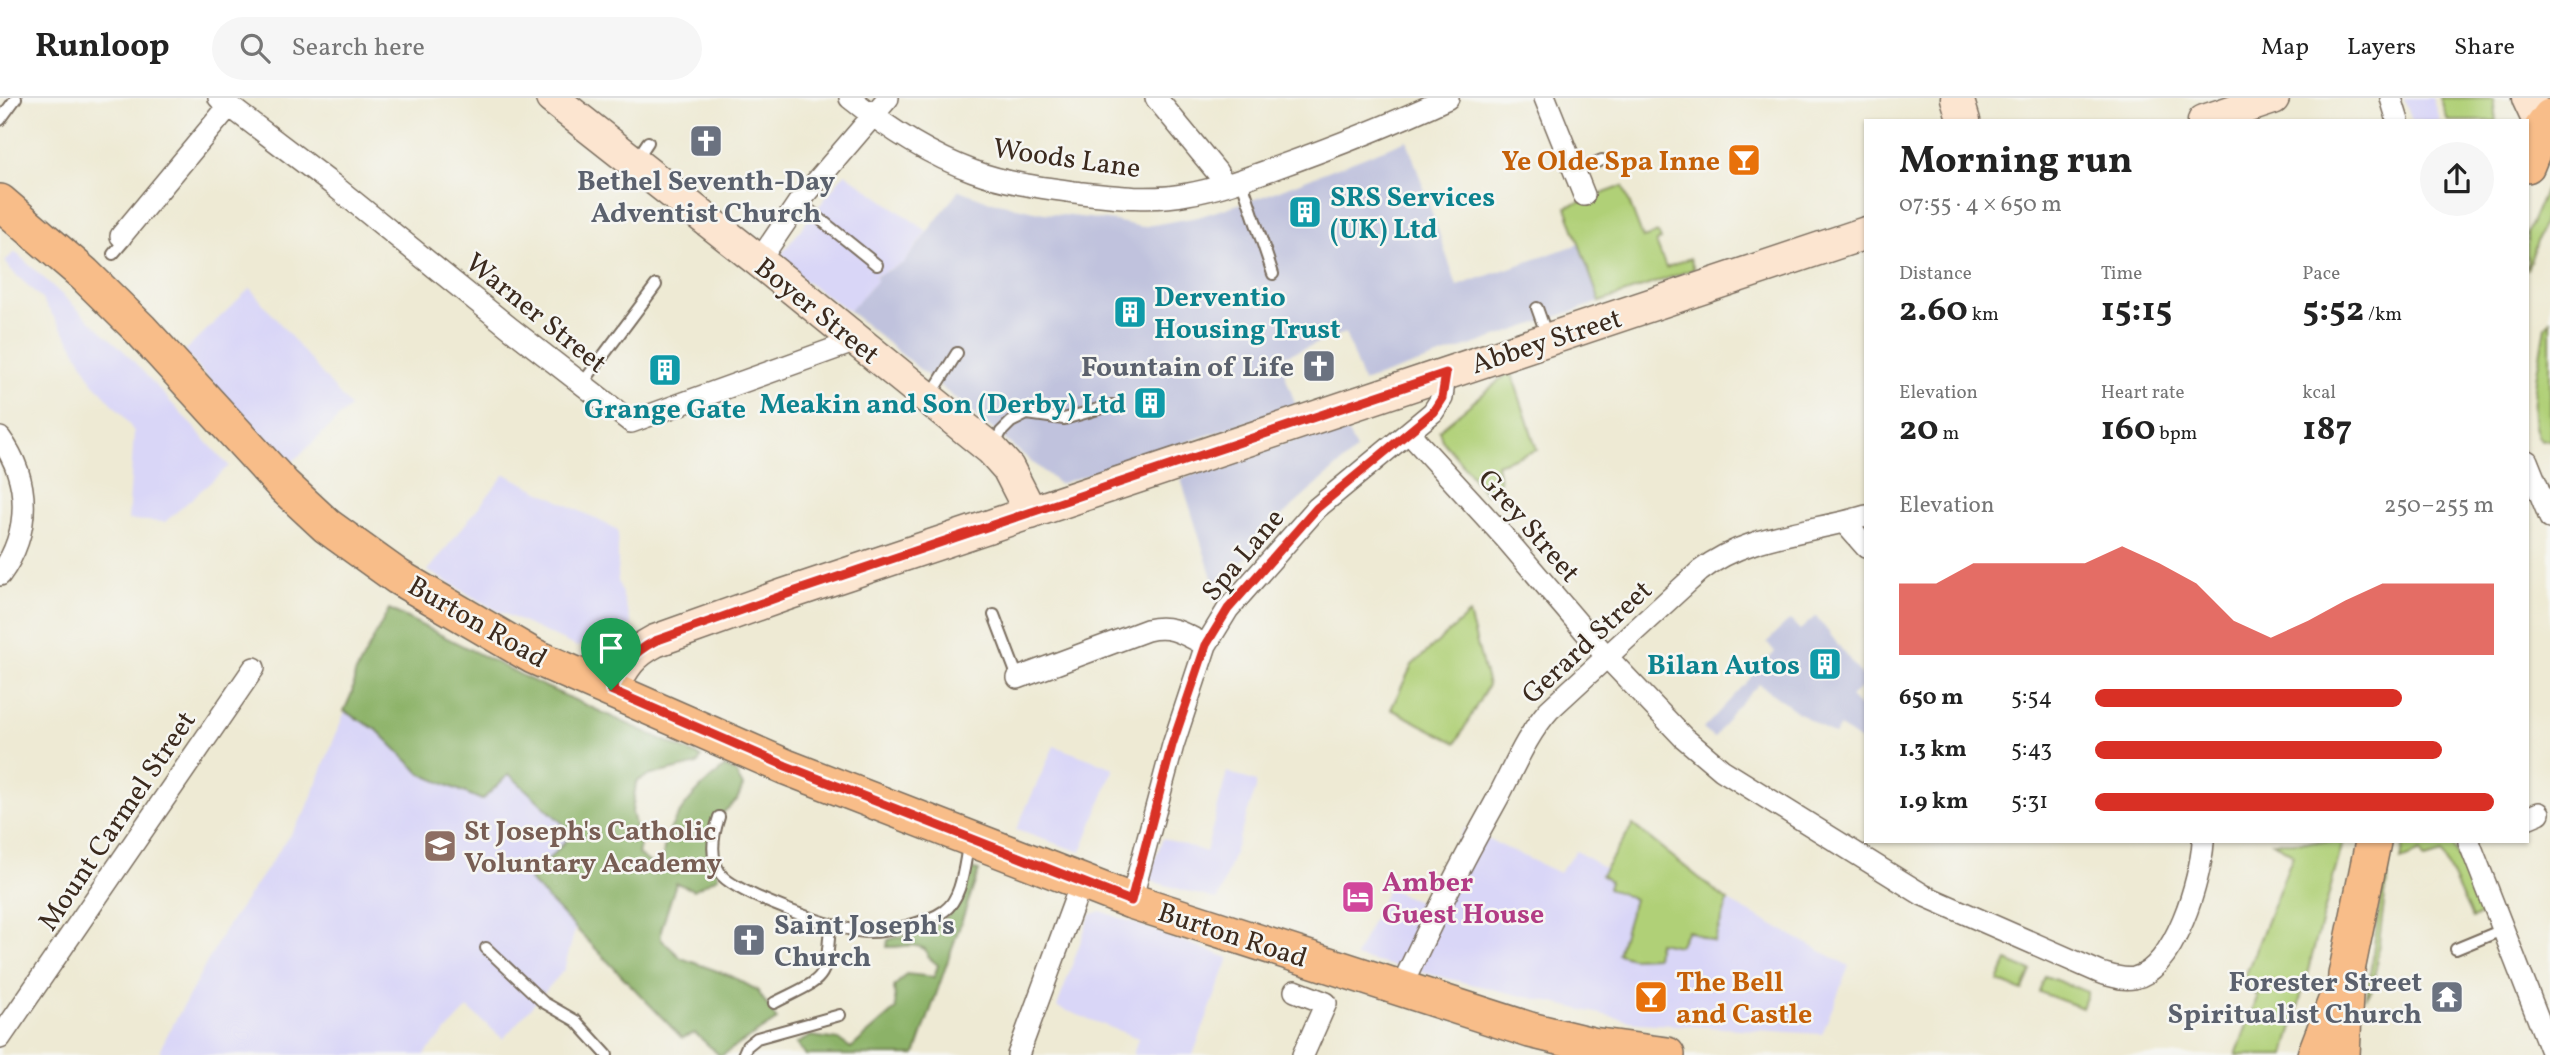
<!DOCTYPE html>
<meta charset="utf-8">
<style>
body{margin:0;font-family:Vollkorn,serif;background:#f6f6f6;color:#222;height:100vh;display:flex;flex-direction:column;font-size:26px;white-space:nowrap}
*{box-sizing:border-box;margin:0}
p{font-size:23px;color:#767676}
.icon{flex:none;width:38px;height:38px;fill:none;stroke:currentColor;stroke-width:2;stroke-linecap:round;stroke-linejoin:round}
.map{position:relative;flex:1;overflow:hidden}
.details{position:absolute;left:1864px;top:21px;width:665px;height:724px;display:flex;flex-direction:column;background:#fff;border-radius:0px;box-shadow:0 2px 5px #0004}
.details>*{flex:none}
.pin{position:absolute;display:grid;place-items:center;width:60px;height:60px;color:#fff;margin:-72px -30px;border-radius:50% 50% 50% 0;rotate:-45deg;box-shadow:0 0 7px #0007}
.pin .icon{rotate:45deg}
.round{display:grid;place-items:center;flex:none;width:74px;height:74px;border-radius:37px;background:#f6f6f6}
.summary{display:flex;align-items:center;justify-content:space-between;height:119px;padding:0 35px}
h1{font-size:38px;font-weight:700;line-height:52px}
.stats{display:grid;grid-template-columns:repeat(3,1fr);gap:10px;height:119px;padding:7px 35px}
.stats div{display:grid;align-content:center}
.stats b{font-size:35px;font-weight:700}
.stats small{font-size:19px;font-weight:400}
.stats p{font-size:19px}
.chart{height:196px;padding:14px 35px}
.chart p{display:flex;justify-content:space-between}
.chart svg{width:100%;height:126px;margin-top:7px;fill:#d93025;opacity:.7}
ul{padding:0 35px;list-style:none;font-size:23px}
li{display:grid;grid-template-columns:112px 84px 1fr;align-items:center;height:52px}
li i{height:18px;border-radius:9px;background:#d93025}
header{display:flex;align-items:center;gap:42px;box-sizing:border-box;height:98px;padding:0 35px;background:#fff;border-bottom:2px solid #e0e0e0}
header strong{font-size:33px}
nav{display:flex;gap:38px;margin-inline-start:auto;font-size:24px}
.search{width:490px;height:63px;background:#f6f6f6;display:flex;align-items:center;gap:18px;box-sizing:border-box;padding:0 24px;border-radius:38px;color:#767676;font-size:26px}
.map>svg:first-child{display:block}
</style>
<header>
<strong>Runloop</strong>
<div class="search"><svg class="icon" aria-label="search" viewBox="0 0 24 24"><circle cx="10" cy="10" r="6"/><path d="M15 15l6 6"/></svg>Search here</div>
<nav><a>Map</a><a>Layers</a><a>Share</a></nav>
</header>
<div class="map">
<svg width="2550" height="957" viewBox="0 0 2550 957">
<rect width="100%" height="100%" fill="#f6f6f2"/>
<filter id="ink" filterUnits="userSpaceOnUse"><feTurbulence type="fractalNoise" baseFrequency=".0143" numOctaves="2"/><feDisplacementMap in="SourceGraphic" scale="14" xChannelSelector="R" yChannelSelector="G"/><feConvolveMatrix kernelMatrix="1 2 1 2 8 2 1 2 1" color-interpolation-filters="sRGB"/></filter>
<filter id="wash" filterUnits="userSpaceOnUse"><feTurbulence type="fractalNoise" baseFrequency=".00686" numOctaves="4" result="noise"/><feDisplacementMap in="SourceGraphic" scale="28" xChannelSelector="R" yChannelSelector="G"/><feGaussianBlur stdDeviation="1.57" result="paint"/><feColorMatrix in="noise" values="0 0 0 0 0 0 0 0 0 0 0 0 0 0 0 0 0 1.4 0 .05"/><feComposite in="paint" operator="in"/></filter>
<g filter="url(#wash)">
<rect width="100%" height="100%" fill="#eeead4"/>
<path fill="#d9d6f7" d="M2404 0H2432L2440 23H2412Z
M845 75 927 133 904 165 874 178 878 181 849 213 776 163Z
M15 154 126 255 229 368 165 424 128 422 134 334 122 316 92 283 73 247 40 199 11 172 5 163Z
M250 190 350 309 288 368 184 254Z
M505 376 618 432V483L632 527 577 549 494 511 428 473Z
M389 511 537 585 630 628 564 872 503 941 468 910 424 957H160L162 947 224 833 306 713 352 595 355 576Z
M1054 648 1114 670 1081 754 1016 732Z
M1227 674 1256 684V690L1218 802 1147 782 1163 740 1206 754Z
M1633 727 1728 803 1849 868 1822 936 1639 925 1355 859 1388 790 1425 807 1464 730 1559 775 1576 753 1604 770Z
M1101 813 1229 860 1193 957H1133L1138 940 1057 909 1090 817Z"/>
<path fill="#c0c2dd" d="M1407 42 1457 188 1579 146 1600 204 1363 284 1345 235 1279 260 1296 308 1059 386 849 213 878 181 874 179 904 165 959 92 988 103 1044 115 1115 123 1141 129 1198 119 1264 98Z
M1344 325 1356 352 1277 422 1217 495 1181 381Z
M1816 518 1865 582V586L1850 599 1865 613V646L1840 629 1834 637 1799 615 1759 586 1734 612 1714 640 1703 631 1775 554 1767 544 1776 535 1790 522 1800 532Z"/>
<path fill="#b0d077" stroke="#767d4a" stroke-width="2" d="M2440 0H2493L2496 23H2448Z
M2550 81V105L2527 172V135Z
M1623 88 1643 140 1658 135 1661 141 1656 144 1666 170 1690 160 1694 171 1600 204 1566 109Z
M2550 223V342L2541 343C2524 319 2541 258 2545 229Z
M1511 273 1537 352 1497 366 1500 384 1487 396 1442 342 1439 332Z
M1469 516 1488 587 1456 645 1391 611 1412 567Z
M1633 727 1728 803 1714 844 1687 832 1679 848 1658 844 1656 859 1632 860 1618 856 1634 801 1608 790 1610 784 1601 777Z
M2273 744H2343L2285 957H2236L2258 897 2241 889 2293 757Z
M2388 744H2392L2373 890 2367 898Z
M2404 744H2451L2484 816 2472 820 2442 756 2424 761 2421 754 2401 762Z
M2007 863 2031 873 2022 893 1998 883Z
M2045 878 2088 894 2082 910 2039 894Z"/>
<path fill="#8cb268" stroke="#646e43" stroke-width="2" d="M389 511 537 585 701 659 698 666 647 678 636 684 632 714 640 747 638 756 653 767 663 764C662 726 696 691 725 669L735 674 743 688 737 702 714 723 718 779 694 792 676 785 661 832V841L681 860 731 878 757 892 777 922 722 957H719L695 935 682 940 529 782 573 735 509 676 482 702 421 676 377 632 344 613 352 595 355 576Z
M970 771 979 773 915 957H806L796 946 811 938 839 942 851 950 896 911 894 889 906 876 934 879 938 867 928 859 925 851C910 844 903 850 887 849L888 842C898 837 910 839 920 835 956 821 958 803 970 771Z"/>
</g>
<g filter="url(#ink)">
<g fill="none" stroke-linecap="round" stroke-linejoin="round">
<defs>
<path id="lane" d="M0 22 16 0
M636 62 648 44
M1574 73 1602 62
M1241 81 1273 176
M799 104 877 167
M113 156 125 142 123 140
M1537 210 1547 238
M582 286 656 187
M931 297 957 255
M993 350 1001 334 1011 324 1027 316 1064 321 1112 307
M994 517 1018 580
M719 719C713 737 709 758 720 775 732 795 842 834 867 834 885 835 929 824 944 813 963 800 964 765 969 744
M486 850 543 904 576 923 607 957
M2456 851 2502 832
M774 905C825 879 826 886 830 827
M743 957 747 948 757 940 840 917"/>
<path id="street" d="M219 0 332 86 510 230 631 324 856 243
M850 0C886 29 929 57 973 73 1008 86 1045 90 1082 95 1117 99 1154 103 1188 96 1218 91 1247 80 1275 70 1334 49 1392 26 1448 0
M1156 0 1217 74 1225 87
M1545 0 1584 97
M2391 0 2398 23
M121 138 229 8
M759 163 799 104 888 0
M1409 335 1506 441 1606 558 1683 639 1722 672 1923 797 2101 875C2112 878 2122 882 2134 880 2175 872 2201 779 2203 744
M0 340C31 382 31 434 0 477
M2527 363 2550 420
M1844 424 1866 449
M1018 580 1147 532C1172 526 1184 536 1206 547
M2527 720 2539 715
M2469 744 2550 951
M1131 803 1173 647 1206 547 1228 511 1317 410 1433 314 1442 300 1445 275
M1400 892C1429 828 1461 766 1495 705 1512 674 1525 639 1549 612L1700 473C1747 436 1810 435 1866 418
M1295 893 1326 905 1303 957
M0 940 254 570
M1018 957 1082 783"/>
<path id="secondary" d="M552 0 759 163 992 352 1008 370 1031 415
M1957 0 1964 23
M2528 0 2542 30
M2204 23 2273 0
M611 592C624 568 630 556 655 543L784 497 1866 135"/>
<path id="primary" d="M2527 67 2542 30 2550 19
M0 104 84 176 141 232 284 388 327 428 398 479 533 558 786 669 1131 803 1530 932 1592 947 1667 957
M2315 957 2335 905
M2342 957 2346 877 2373 744"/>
</defs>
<use href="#lane" stroke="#7a6d5e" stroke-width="14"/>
<use href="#street" stroke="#7a6d5e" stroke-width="24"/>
<use href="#secondary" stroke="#7a6d5e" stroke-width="35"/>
<use href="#primary" stroke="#7a6d5e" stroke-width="38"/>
<use href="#lane" stroke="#fff" stroke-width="10"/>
<use href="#street" stroke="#fff" stroke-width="21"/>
<use href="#secondary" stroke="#fce5d0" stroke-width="32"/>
<use href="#primary" stroke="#f8bd89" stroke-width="35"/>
</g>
</g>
<g fill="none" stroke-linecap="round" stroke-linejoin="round" filter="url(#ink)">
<defs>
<path id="route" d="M1446 275 1442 300 1433 314 1317 410 1228 511 1206 547 1172 647 1131 803 786 668 611 592C624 568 630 556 655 543L784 497Z"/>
</defs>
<use href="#route" stroke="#fff" stroke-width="14"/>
<use href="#route" stroke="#d93025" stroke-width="9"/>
</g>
<defs>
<symbol id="church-square" viewBox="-11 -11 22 22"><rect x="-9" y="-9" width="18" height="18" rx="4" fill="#6b7280" stroke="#f6f6f2"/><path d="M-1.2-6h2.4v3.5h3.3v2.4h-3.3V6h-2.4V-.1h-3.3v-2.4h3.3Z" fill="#fff"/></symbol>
<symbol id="bar-square" viewBox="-11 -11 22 22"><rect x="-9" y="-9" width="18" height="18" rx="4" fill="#e8710a" stroke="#f6f6f2"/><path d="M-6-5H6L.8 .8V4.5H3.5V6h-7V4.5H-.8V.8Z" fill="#fff"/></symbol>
<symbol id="building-square" viewBox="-11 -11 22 22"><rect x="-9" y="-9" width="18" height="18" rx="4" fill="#0f9aa8" stroke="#f6f6f2"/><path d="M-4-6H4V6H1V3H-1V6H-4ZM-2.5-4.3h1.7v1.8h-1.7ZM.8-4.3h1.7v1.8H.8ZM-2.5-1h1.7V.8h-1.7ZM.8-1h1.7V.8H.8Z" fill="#fff"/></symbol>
<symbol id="school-square" viewBox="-11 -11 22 22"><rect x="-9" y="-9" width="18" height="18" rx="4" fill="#8d6e63" stroke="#f6f6f2"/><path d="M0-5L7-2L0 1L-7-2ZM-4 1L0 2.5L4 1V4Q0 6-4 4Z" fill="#fff"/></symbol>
<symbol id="hotel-square" viewBox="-11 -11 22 22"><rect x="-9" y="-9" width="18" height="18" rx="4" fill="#d1479c" stroke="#f6f6f2"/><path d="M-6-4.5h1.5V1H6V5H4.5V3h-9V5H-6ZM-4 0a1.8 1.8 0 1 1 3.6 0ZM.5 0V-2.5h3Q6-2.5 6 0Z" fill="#fff"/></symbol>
<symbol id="temple-square" viewBox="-11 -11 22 22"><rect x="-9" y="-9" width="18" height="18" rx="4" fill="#6b7280" stroke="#f6f6f2"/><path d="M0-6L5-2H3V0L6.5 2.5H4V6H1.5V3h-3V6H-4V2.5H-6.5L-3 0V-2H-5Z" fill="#fff"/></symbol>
</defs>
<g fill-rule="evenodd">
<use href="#church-square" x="687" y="24" width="38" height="38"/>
<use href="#bar-square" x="1725" y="43" width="38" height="38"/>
<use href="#building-square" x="1286" y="95" width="38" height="38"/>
<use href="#building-square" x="1111" y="195" width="38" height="38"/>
<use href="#church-square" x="1300" y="249" width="38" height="38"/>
<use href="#building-square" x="646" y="253" width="38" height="38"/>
<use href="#building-square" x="1131" y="286" width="38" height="38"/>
<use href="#building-square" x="1806" y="547" width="38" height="38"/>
<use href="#school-square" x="421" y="729" width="38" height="38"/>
<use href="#hotel-square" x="1339" y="780" width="38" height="38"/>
<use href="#church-square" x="730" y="823" width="38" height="38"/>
<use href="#bar-square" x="1632" y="880" width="38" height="38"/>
<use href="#temple-square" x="2428" y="880" width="38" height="38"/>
</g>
<g text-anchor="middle" stroke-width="5" stroke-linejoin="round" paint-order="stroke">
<g font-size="28" fill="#3b2a1e" stroke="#f6f6f2">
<text transform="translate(1067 59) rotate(8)" y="10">Woods Lane</text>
<text transform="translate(818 212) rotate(39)" y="10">Boyer Street</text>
<text transform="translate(537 214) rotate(39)" y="10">Warner Street</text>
<text transform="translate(1546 242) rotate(-18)" y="10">Abbey Street</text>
<text transform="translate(1530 427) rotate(49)" y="10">Grey Street</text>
<text transform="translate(1242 456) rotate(-50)" y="10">Spa Lane</text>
<text transform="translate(478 523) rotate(30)" y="10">Burton Road</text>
<text transform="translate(1586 543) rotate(-43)" y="10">Gerard Street</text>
<text transform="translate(116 722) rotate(-56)" y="10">Mount Carmel Street</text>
<text transform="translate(1233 836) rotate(18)" y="10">Burton Road</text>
</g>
<g font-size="28" font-weight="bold" fill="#c56008" stroke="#f6f6f2" text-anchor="end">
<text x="1720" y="72">Ye Olde Spa Inne</text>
<text x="1676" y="893" text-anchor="start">The Bell<tspan x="1676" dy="32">and Castle</tspan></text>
</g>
<g font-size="28" font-weight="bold" fill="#5b616d" stroke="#f6f6f2" text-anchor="end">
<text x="706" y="92" text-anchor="middle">Bethel Seventh-Day<tspan x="706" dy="32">Adventist Church</tspan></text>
<text x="1294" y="278">Fountain of Life</text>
<text x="774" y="836" text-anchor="start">Saint Joseph's<tspan x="774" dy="32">Church</tspan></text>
<text x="2422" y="893">Forester Street<tspan x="2422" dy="32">Spiritualist Church</tspan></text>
</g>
<g font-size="28" font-weight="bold" fill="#0d838f" stroke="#f6f6f2" text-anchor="start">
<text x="1330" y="108">SRS Services<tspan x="1330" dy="32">(UK) Ltd</tspan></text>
<text x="1154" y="208">Derventio<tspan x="1154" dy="32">Housing Trust</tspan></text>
<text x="1126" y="315" text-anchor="end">Meakin and Son (Derby) Ltd</text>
<text x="665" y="320" text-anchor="middle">Grange Gate</text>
<text x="1800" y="576" text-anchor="end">Bilan Autos</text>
</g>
<g font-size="28" font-weight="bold" fill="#785e54" stroke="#f6f6f2" text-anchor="start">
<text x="464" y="742">St Joseph's Catholic<tspan x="464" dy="32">Voluntary Academy</tspan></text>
</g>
<g font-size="28" font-weight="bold" fill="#b23c85" stroke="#f6f6f2" text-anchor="start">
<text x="1382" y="793">Amber<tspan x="1382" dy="32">Guest House</tspan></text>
</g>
</g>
</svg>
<div class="pin" style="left:611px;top:592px;background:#1e9e55"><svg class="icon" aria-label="arrive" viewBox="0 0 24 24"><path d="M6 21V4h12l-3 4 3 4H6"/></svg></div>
<section class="details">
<div class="summary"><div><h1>Morning run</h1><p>07:55 · 4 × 650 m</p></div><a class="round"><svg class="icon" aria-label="share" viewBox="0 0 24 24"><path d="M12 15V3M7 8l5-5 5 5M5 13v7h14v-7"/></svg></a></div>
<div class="stats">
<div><p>Distance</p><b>2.60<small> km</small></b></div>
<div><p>Time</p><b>15:15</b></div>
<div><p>Pace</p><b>5:52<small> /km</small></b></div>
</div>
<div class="stats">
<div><p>Elevation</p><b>20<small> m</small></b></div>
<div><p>Heart rate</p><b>160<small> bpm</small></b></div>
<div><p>kcal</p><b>187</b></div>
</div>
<div class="chart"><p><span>Elevation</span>250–255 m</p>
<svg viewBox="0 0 160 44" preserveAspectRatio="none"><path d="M0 44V19L10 19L20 12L30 12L40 12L50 12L60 6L70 12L80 19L90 32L100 38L110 32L120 25L130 19L140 19L150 19L160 19V44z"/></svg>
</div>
<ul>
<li><b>650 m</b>5:54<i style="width:77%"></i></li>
<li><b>1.3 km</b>5:43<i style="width:87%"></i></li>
<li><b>1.9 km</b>5:31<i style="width:100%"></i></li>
</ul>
</section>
</div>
